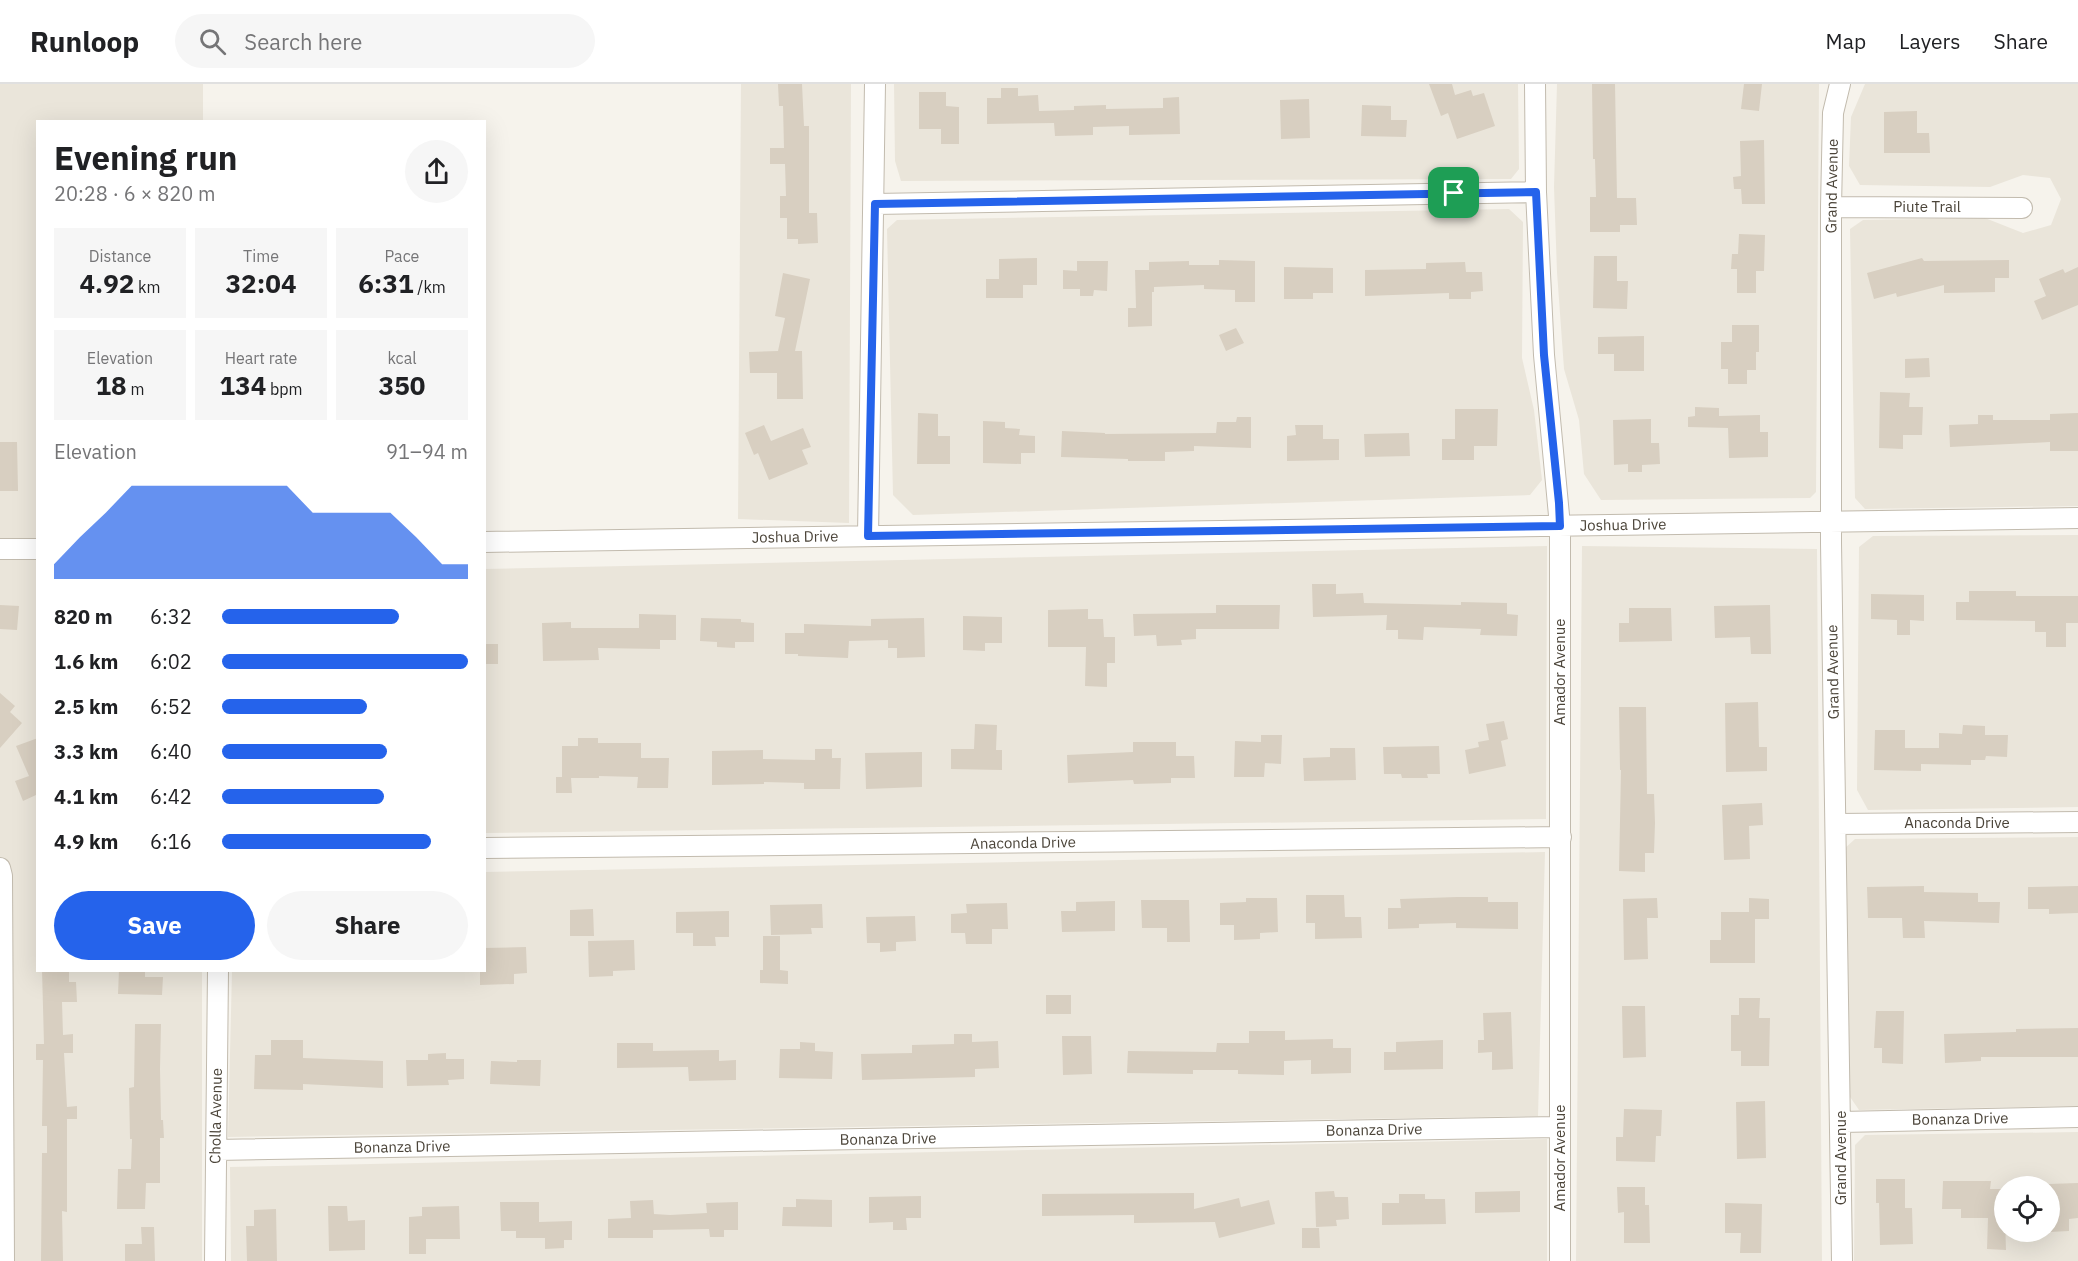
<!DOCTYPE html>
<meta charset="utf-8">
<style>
body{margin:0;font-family:"IBM Plex Sans",sans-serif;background:#f6f6f6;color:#202124;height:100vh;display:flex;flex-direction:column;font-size:22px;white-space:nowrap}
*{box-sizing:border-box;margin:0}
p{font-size:20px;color:#757577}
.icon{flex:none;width:33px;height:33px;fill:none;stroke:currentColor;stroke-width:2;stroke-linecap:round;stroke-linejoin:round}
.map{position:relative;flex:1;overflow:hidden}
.details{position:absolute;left:36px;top:36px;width:450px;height:852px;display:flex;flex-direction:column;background:#fff;border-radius:0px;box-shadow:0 6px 24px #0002}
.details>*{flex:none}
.fabs{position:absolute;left:1994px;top:1092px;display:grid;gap:12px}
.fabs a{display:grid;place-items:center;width:66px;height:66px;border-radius:50%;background:#fff;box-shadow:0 6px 24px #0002;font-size:30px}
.pin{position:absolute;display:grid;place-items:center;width:51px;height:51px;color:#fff;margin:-26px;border-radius:12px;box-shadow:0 3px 9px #0006}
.round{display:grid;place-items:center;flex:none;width:63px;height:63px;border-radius:32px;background:#f6f6f6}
.headline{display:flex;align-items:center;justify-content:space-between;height:102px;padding:0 18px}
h1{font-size:33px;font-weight:700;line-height:45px}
.metrics{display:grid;grid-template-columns:repeat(3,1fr);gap:9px;height:102px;padding:6px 18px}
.metrics div{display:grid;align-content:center;border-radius:0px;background:#f6f6f6;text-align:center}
.metrics b{font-size:26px;font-weight:700}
.metrics small{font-size:16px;font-weight:400}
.metrics p{font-size:16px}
.chart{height:168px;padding:12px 18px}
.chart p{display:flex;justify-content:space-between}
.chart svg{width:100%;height:108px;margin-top:6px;fill:#2563eb;opacity:.7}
.button{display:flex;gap:12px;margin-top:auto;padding:12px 18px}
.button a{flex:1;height:69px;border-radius:36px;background:#2563eb;color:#fff;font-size:24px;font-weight:700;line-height:69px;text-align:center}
.button a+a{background:#f6f6f6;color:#202124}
ul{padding:0 18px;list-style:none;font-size:20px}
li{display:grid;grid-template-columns:96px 72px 1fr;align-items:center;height:45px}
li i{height:15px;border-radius:8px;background:#2563eb}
header{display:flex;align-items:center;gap:36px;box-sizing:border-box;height:84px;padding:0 30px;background:#fff;border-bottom:2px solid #e0e0e0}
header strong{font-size:28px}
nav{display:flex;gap:33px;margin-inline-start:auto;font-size:21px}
.search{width:420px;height:54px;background:#f6f6f6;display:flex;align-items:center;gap:15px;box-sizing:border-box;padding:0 21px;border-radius:33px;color:#757577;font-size:22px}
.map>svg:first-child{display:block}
</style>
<header>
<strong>Runloop</strong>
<div class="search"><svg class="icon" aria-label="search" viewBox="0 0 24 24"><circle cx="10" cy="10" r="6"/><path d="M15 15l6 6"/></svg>Search here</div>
<nav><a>Map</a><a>Layers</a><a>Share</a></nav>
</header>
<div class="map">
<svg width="2078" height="1177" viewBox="0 0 2078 1177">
<rect width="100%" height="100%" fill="#f6f3ec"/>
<path fill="#eae5da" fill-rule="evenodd" d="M0 0H203V37L38 38V886L202 887V1177H0Z
M741 0H851L849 439 738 435Z
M894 0H1518L1519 85 1511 95 901 97 895 77Z
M1557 0H1819L1816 408 1810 414 1601 416 1584 390 1579 336 1564 285 1557 188 1554 103Z
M1865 0H2078V422L1865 425 1855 414 1850 145 1863 136 1985 134 2023 149 2051 141 2061 115 2050 94 2023 91 1990 103 1860 101 1849 82 1851 33Z
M1509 125 1523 138 1522 274 1534 326 1542 396 1530 411 913 431 893 411 887 145 897 136Z
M2078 451V723L1868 726 1857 706 1859 463 1873 452Z
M1547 462 1546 735 485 749 484 485Z
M1582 462 1817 465 1822 1177H1576Z
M2078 753V1022L1859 1026 1846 1007 1844 765 1855 755Z
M1545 768 1538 1032 228 1053 232 887 484 886 485 788Z
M2078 1048V1177H1854L1855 1061 1865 1051ZM2004 1102H2049V1148H2004Z
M1547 1055V1177H231L230 1083Z"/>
<path fill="#d8cfc1" d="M778 0H802L804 42H809V129H817L818 159 798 160V155H787V134H780V112H786L785 80H770V64H784L783 22H779Z
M1429 0H1452L1455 11 1471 6 1473 12 1484 9 1495 42 1457 55 1448 29 1441 32Z
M1592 0H1615L1617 114H1636L1637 141H1620V148H1590V113H1596L1595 75H1593Z
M1744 0H1762L1759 27 1741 25Z
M1001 4H1018V12L1038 11 1039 27 1074 26V22L1106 21V25L1163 24V14L1179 13 1180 50 1129 51V42L1093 43V51L1055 52 1054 39 987 40V14H1001Z
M919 8H946V22L959 23V60H941V45H919Z
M1309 15 1310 54 1281 55 1280 16Z
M1362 21 1391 22V36H1407L1406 53 1361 52Z
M1917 27V49H1929L1930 69H1884V28Z
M1764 56 1765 120H1742L1741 105H1734L1733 93 1741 92 1740 57Z
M1739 150 1765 151 1764 187H1756V209H1737V185H1731L1732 170H1738Z
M1594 172H1617V197H1628L1627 225 1593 224Z
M1037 174V201H1023V214H986V195H999V175Z
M1922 174 1924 177 2009 176V194H1995V208L1944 209V201L1897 213 1896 209 1874 215 1867 189Z
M1219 176 1255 177V218H1235V206L1204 205V201L1154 203V208H1152V242L1128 243V224H1136L1135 186H1149V178L1189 177V181H1219Z
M1077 177H1108L1107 207 1094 206 1093 212H1080V205H1063V186L1077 187Z
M1465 178 1466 188H1482L1483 207 1471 208V215H1449V209L1365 212V186L1426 185V179Z
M1284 183 1333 184V209H1313V215H1284Z
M2078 183V221L2042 236 2034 217 2046 212 2039 195 2063 185 2065 189Z
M783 189 810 195 795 267H802L803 315H777V289H750L749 268 778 267 785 234 775 232Z
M1732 241H1759V268H1756V286H1747V300H1728V285H1721V258H1732Z
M1236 244 1244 259 1226 267 1219 251Z
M1644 252V287H1614V270H1598V253Z
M1929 274 1930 293 1905 294V275Z
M1880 308 1910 309 1909 323H1923L1922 351H1903V365L1879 364Z
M1695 323 1719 324V332L1760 331V348H1768V373L1729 374 1728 344 1688 343V333L1695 332Z
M1455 325H1498L1497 362H1474V376H1442V355H1455Z
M918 329 938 330V352H950V380H917Z
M2078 329V367H2050V358L1950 363 1949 341 1978 340V331H1993V336H2050V330Z
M1237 333H1251V364L1194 362V367L1165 368V377H1128V375L1061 373 1062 347 1105 349V350L1216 349 1217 338H1236Z
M1651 335V359H1659L1660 380 1642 381V388H1628V380L1614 381 1613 336Z
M983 337 1005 338V344L1020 345 1019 351 1035 352V369H1021V380L983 379Z
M764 341 771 357 803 344 811 363 802 366 808 380 769 396 758 369 754 371 745 349Z
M1295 341H1323V355H1339V376L1287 377V352L1296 351Z
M1409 349 1410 372 1365 373 1364 350Z
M0 358H17L18 407H0Z
M1312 500H1336V510L1363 509 1364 519 1461 521V518L1507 519V530L1518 531 1517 552 1480 551 1481 545 1424 543 1423 556 1398 555V546H1386L1387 531 1313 533Z
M1969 507H2016V512H2078V539H2066V563H2046V548H2035V537L1956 536V518H1969Z
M1871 510 1924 511V537L1910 536V551H1897V536L1871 535Z
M0 521 19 522 17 546 0 545Z
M1216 521H1280L1279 545H1196V555L1181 556 1182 561 1157 562 1156 551 1134 552 1133 530 1216 529Z
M1770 521 1771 570H1751L1750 553 1715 554 1714 522Z
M1629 524H1671L1672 557 1619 558V539H1629Z
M1088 525V535H1103L1104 553H1115V579H1107V603L1085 602 1086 563H1048V526Z
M639 530 676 531V556H660V565L598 564 599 576 543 577 542 539 571 538V544H639Z
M963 532 1002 533V559H985V567L963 566Z
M701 534 741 535V538L754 539V558H735V564L717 563V558L700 557Z
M924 534 925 573 897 574V564H888V556L849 557 848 574 798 572V570H785V549H804V540L871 542V535Z
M484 560H498V580H484Z
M0 609 15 622 10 628 22 639 0 664Z
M1758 618 1759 663H1767V687L1726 688 1725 619Z
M1619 623H1646L1647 710H1654L1655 739 1654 769H1645V788L1619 787 1621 686H1620Z
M1504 637 1508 655 1501 657 1506 682 1469 690 1465 666 1479 663 1478 658 1489 656 1486 640Z
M975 640 997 641 996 666H1002V686L951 685V665H974Z
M1963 641 1985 642V651H2008L2007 673 1986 672 1985 676H1971V681L1921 680V687L1874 686 1875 646H1905V664H1939V649L1962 650Z
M1261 651H1282L1281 680 1265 679 1264 693H1234L1235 657 1261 658Z
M38 654V713L36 711 23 717 15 697 29 692 16 662Z
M578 654H598V659H641V674H669L668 704H637L638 693 599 692V694H571L572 709H556V693H562V662H578Z
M1133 658H1176V672H1194L1195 694H1171V699L1134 700 1133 696 1068 699 1067 671 1133 668Z
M1439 662 1440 690H1427L1428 694H1402L1401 690H1384L1383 663Z
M1330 664H1355L1356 696 1304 697 1303 674 1330 673Z
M815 665H832V674H841L840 705H804V699L764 698V700L712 701V667L763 666V675L815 676Z
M922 668V703L866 705 865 669Z
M1762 719 1763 741 1749 742 1750 775 1724 776 1722 721Z
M1924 802V808L1978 809V818H2000L1999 839 1924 837 1925 854H1903L1902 834H1868L1867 803Z
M2078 802V829L2049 830V825H2028V803Z
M1306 811H1344L1345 833H1361L1362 854 1315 855V839H1306Z
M1457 813H1488V818H1518V845L1456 844V839L1419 840V844L1388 845V824H1401L1400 815Z
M1246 814H1277L1278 848 1260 849V855L1234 856V841H1220V819L1246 818Z
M1657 814 1658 834H1647L1648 875 1624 876 1623 815Z
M1749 814 1769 815V835H1755V879H1710V856H1721V828H1749Z
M1141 816H1189L1190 858H1167V844H1142Z
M1115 817V847L1062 848 1061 827H1076V818Z
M1007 819 1008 845H992V860H966L965 849H951V830L967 829 966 820Z
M822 820 823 844H811L812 850 771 851 770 821Z
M593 825 594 852H570V826Z
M729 827V853H715L716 862H693V849H676V828Z
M915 832 916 857 896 858V867L880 868V859H867L866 833Z
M763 852H780V886L788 887V900L760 899V886H763Z
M634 856 635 886 613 887V892L589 893 588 857Z
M526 863 527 889 514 890V900L480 901V886H484V864Z
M42 886H69V898H76L77 918H62L63 951 73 950V969H64L67 1023 77 1022V1035H67V1128L62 1127 63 1177H41L42 1069H47V1042H42L43 976H36V960H44Z
M119 886H145V893H163L162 911 118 910Z
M1046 911H1071V930H1046Z
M1739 914H1760L1759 934H1770L1769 982H1741V967H1731V931H1739Z
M1622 922H1645L1646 973 1623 974Z
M1876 927H1904L1903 980 1882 979V964H1874Z
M1511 928 1513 985 1492 986V968L1478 969V956H1484L1483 929Z
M135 940H161L160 985 161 1036H163L164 1054H160V1099H146L145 1125H117L118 1085H131L132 1055H130L129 1004 134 1003Z
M2078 944V973H1981V977L1945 979 1944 950 2016 948V945Z
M1249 947H1285V956L1333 955V964H1351V989L1311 990V976L1284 977V991L1238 990V986H1193V990L1127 989 1128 967 1216 968 1217 959H1249Z
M954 950H972V958L998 957 999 984 975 985V993L862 996 861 970 912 969V961L954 960Z
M1062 952H1091L1092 990 1063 991Z
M271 956H303V974L383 977V1004L303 1000V1006L254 1005 255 971H271Z
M1443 956V985L1384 986V968H1396V958Z
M800 958 815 959V967L833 968 832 995 779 994 780 965H800Z
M617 959H653V967L719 966V977L736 976V996L689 997 688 983 617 984Z
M446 969V975H464V995L448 996 449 1001 407 1002 406 976H428V970Z
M517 976H541L540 1002 490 1000 491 977 517 978Z
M1765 1017 1766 1074 1737 1075 1736 1018Z
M1624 1025 1662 1026 1661 1052H1656L1655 1078 1616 1077V1053H1623Z
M1876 1095H1905V1124H1912L1913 1160 1880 1161 1879 1119H1876Z
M1943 1097H1991L1990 1105H2004L2006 1166 1987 1165 1988 1134H1961V1125H1942Z
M2078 1099V1134L2069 1135V1147L2049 1148V1100Z
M1617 1103H1645V1121H1649L1650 1159H1624V1128L1618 1129Z
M1334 1107 1335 1113H1348L1349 1135 1336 1136 1337 1142 1316 1143 1315 1108Z
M1520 1107V1128L1475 1129V1108Z
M1194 1109V1125L1239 1114 1241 1123 1269 1116 1275 1140 1219 1154 1215 1138 1134 1139V1131L1042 1132V1110Z
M1399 1110H1425V1115H1445L1446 1140 1382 1141V1119H1399Z
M921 1112V1134H906L907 1146H893V1138L869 1139V1113Z
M796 1115 832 1116V1143L782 1142 783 1123H796Z
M653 1116 654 1130 670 1131 707 1129 706 1119 738 1118V1146H724V1153H710L709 1145 653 1146V1154H608V1135L631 1134 630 1117Z
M500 1118H539V1138L572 1137V1156H564V1164L545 1165V1154H516V1147H501Z
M1725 1119 1762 1120 1761 1169H1740L1741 1149H1725Z
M328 1122H347L348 1137 365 1136V1166L329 1167Z
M459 1122 460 1155H426V1170H409V1133L422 1132V1123Z
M276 1125 277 1177H247L246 1142H254V1126Z
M141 1143H154L155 1177H125V1160H142Z
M1302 1144H1319L1320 1164H1302Z"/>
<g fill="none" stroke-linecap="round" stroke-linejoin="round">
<defs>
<path id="minor" d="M1535 0 1536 108 1544 271 1560 442V1177
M1840 0 1833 29 1831 123V459L1842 1177
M875 120 1536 108
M1831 123 2022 124
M868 452 875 0
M484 458 2078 434
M0 465H38
M1836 740 2078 738
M484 764 1561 753
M0 784 2 792 4 1177
M1841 1038 2078 1033
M216 1066 1560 1043
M215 1177 218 886"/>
</defs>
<use href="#minor" stroke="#c2bbae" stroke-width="22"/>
<use href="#minor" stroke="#fff" stroke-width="20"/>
</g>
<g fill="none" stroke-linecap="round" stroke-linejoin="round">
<defs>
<path id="route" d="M1536 108 1544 271 1559 419 1560 442 868 452 875 120Z"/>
</defs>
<use href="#route" stroke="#fff" stroke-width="12"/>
<use href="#route" stroke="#2563eb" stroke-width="8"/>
</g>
<g text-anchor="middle" stroke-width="4.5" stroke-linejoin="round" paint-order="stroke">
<g font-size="15" fill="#4b4439" stroke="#fff">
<text transform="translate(1832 102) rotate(-89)" y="5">Grand Avenue</text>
<text x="1927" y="128">Piute Trail</text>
<text transform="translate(1623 441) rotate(-1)" y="5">Joshua Drive</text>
<text transform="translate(795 453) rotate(-1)" y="5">Joshua Drive</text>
<text transform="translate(1560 588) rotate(-90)" y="5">Amador Avenue</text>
<text transform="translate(1833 588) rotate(-91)" y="5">Grand Avenue</text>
<text x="1957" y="744">Anaconda Drive</text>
<text transform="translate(1023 759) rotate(-1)" y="5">Anaconda Drive</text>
<text transform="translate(216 1032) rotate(-89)" y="5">Cholla Avenue</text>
<text transform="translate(1960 1035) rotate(-1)" y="5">Bonanza Drive</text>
<text transform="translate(1374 1046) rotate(-1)" y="5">Bonanza Drive</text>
<text transform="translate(888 1055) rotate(-1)" y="5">Bonanza Drive</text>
<text transform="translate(402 1063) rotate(-1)" y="5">Bonanza Drive</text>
<text transform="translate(1560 1074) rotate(-90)" y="5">Amador Avenue</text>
<text transform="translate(1841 1074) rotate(-90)" y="5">Grand Avenue</text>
</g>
</g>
</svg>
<div class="fabs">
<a><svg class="icon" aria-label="locate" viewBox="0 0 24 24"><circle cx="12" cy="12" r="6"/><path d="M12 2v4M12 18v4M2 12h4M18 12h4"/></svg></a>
</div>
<div class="pin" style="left:1454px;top:109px;background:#1e9e55"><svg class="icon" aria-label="arrive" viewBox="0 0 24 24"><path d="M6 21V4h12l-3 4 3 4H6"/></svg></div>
<section class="details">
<div class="headline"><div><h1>Evening run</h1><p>20:28 · 6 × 820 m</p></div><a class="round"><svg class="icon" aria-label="share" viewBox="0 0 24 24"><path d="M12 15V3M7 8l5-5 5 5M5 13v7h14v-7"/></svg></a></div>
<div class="metrics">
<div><p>Distance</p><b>4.92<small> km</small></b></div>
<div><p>Time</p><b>32:04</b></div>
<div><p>Pace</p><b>6:31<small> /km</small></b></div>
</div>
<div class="metrics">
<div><p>Elevation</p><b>18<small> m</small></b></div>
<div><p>Heart rate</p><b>134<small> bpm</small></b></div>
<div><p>kcal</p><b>350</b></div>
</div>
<div class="chart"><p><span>Elevation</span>91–94 m</p>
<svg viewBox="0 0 160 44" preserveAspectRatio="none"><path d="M0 44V38L10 27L20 17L30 6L40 6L50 6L60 6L70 6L80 6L90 6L100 17L110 17L120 17L130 17L140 27L150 38L160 38V44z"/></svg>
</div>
<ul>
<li><b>820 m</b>6:32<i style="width:72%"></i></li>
<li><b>1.6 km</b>6:02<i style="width:100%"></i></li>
<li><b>2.5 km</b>6:52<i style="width:59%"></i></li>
<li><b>3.3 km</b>6:40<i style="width:67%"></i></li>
<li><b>4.1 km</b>6:42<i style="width:66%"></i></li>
<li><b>4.9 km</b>6:16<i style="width:85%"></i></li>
</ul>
<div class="button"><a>Save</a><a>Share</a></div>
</section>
</div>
